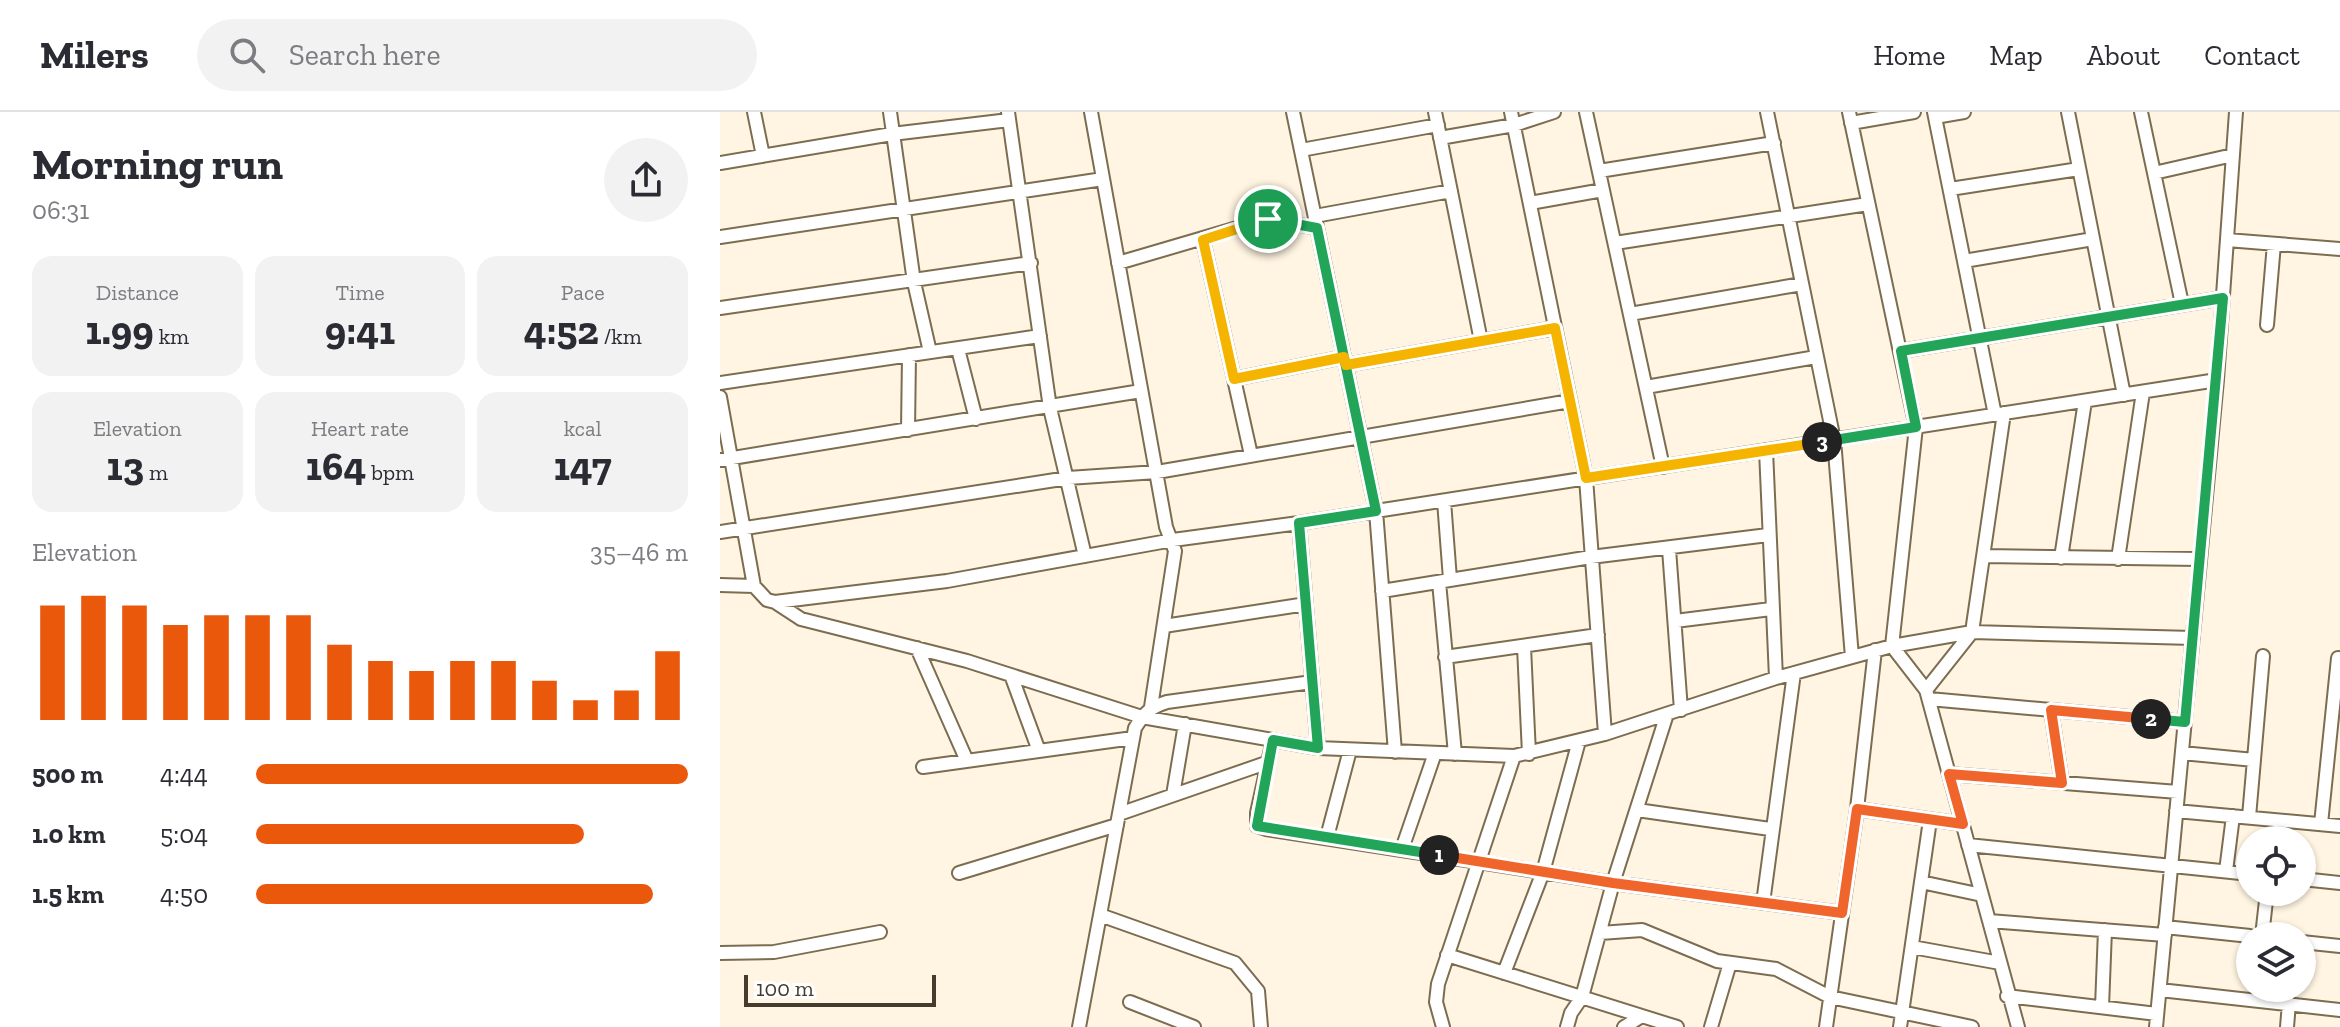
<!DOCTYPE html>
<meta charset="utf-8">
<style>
body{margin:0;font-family:"Zilla Slab",serif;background:#f2f2f3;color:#2b2b33;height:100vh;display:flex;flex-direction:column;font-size:30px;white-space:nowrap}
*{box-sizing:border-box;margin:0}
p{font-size:26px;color:#7c7c81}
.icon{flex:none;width:44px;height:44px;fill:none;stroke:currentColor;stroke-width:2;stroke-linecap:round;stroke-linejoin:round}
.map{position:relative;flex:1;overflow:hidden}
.drawer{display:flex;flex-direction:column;background:#fff;width:720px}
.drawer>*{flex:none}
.controls{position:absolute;left:1516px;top:714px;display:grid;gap:16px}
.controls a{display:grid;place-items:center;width:80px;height:80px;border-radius:50%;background:#fff;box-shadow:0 2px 6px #0004;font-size:40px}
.scale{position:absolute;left:24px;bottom:20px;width:192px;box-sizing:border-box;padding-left:8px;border:4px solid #433c2f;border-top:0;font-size:22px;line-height:28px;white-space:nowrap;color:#433c2f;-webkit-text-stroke:6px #fff;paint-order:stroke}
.pin{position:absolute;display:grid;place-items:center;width:68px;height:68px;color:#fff;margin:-34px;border:4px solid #fff;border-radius:50%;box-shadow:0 2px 8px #0007}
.km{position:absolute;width:40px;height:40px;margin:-20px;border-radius:50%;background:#222;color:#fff;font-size:22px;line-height:40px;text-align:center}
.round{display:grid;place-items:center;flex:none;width:84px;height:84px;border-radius:42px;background:#f2f2f3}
.headline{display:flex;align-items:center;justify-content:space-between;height:136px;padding:0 32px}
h1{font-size:44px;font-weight:700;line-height:60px}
.stats{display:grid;grid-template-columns:repeat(3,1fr);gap:12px;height:136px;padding:8px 32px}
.stats div{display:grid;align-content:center;border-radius:20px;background:#f2f2f3;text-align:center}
.stats b{font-size:40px;font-weight:700}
.stats small{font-size:22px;font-weight:400}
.stats p{font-size:22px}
.chart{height:224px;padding:16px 32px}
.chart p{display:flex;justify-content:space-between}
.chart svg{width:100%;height:144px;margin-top:8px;stroke:#ea580c;stroke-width:6}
ul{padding:0 32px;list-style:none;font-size:26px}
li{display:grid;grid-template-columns:128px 96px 1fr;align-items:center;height:60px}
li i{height:20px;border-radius:10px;background:#ea580c}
header{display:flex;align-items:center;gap:48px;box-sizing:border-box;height:112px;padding:0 40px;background:#fff;border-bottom:2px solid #e1e1e2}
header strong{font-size:38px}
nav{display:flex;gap:44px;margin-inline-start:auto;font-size:28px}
.search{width:560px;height:72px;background:#f2f2f3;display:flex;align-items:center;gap:20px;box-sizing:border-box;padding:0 28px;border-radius:44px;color:#7c7c81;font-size:30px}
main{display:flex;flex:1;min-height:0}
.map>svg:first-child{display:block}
</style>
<header>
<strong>Milers</strong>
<div class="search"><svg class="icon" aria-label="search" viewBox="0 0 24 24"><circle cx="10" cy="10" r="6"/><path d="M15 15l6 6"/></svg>Search here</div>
<nav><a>Home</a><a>Map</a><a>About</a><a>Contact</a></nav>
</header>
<main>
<section class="drawer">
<div class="headline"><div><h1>Morning run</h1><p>06:31</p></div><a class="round"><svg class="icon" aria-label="share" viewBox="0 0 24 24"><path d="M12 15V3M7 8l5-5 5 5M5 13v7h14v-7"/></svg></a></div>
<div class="stats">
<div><p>Distance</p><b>1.99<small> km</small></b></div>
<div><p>Time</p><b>9:41</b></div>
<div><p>Pace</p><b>4:52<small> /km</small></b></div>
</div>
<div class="stats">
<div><p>Elevation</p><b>13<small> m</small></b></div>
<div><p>Heart rate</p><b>164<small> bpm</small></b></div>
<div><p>kcal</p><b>147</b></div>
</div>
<div class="chart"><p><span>Elevation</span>35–46 m</p>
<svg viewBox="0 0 160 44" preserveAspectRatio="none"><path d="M5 44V9M15 44V6M25 44V9M35 44V15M45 44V12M55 44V12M65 44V12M75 44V21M85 44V26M95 44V29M105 44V26M115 44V26M125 44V32M135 44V38M145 44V35M155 44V23"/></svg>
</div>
<ul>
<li><b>500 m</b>4:44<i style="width:100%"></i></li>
<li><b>1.0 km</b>5:04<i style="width:76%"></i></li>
<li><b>1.5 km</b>4:50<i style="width:92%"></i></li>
</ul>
</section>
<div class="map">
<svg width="1620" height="915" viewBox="0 0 1620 915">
<rect width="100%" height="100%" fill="#fff5e2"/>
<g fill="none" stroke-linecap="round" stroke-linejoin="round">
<defs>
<path id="street" d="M34 0 43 44
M170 0 194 170 210 240
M288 0 330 296 365 444
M371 0 446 415 455 439 431 595
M573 0 656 399 675 640
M715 0 761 229
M791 0 866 366 885 622
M866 0 943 355
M1047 0 1114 328 1132 545
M1129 0 1196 315 1172 534 1206 578 1298 915
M1214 0 1275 303
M1348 0 1404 283
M1421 0 1462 192
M1215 5 1244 0
M1131 11 1194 0
M720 26 794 13 834 0
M581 38 718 13
M0 51 172 22 289 8
M879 59 1054 31
M1434 61 1513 43
M1230 77 1359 57
M810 91 883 78
M595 104 731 79
M0 125 383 67
M483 128 531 343
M1507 128 1620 137
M895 131 1148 92
M1244 149 1373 127
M398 151 548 107 597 116
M0 196 311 151
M910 202 1082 172
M1547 213 1554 132
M238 237 256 307
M1181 239 1503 186
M626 253 835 216
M514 267 624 245
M0 271 320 224
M926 275 1096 245
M0 285 34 474 47 488 55 490 227 469 453 428 579 411 1497 268
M188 318 189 243
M1046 338 1056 566
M0 348 421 279
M724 389 730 467
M579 411 598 636
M0 420 348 366 437 360 850 289
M949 437 961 598
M1264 444 1480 447
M1341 446 1365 289
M1398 447 1423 280
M719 470 735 642
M0 473 34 474
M662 479 871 445 1048 423
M55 490 81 507 247 549 422 605 598 636 794 644 885 622 1056 566 1172 534 1252 520 1473 526
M955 509 1051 497
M444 514 586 492
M804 535 809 642
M197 536 247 649
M725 545 878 523
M291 563 319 639
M1206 578 1252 520 1284 301
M1209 587 1465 610
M1331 598 1342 671
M553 628 537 701V714L546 717 893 771 1122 801
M1462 641 1534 648
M203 655 413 626
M1229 662 1458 680
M453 683 465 612
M1137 697 1243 712
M917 698 1050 717
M1456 699 1620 714
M399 702 546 651
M1529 705 1543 544
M1601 712 1618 546
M607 725 630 638
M1248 733 1530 762
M682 737 715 641
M1506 759 1513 704
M239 761 397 713
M1582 767 1620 771
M1201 770 1262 783
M1043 791 1074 561
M380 803 515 851 538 879 541 915
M1269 809 1445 823
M1445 815 1530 824
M880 821 922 818 997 849 1056 857 1110 885 1252 915
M1542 824 1547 780
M1582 830 1620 834
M1192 835 1280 851
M0 841 54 840 160 820
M727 843 957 915
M784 861 823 760 859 629
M1440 878 1620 898
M1287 884 1437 902
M410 890 474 915
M1382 895 1385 818
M359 915 415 616C424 601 431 595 447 590L592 570
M723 915 716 890 718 872 794 644
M847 915 851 901 862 885 893 771 947 602
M904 915 922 904
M991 915 1010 851
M1106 915 1137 697 1155 538
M1180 915 1210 708
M1436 915 1497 268 1516 0
M1567 915 1569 891"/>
</defs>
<use href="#street" stroke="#7c6d50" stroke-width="16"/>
<use href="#street" stroke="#fff" stroke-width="12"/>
</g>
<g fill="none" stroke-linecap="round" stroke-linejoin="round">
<defs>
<path id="split-1" d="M548 107 597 116 656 399 579 411 598 636 553 628 537 714 719 743"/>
<path id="split-2" d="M719 743 893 771 1122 801 1137 697 1243 712 1229 662 1342 671 1331 598 1431 607"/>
<path id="split-3" d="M1102 330 1196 315 1181 239 1503 186 1465 610 1431 607"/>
<path id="split-4" d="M548 107 483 128 514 267 624 245 626 253 835 216 866 366 1102 330"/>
</defs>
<use href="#split-1" stroke="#fff" stroke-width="16"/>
<use href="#split-2" stroke="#fff" stroke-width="16"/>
<use href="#split-3" stroke="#fff" stroke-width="16"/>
<use href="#split-4" stroke="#fff" stroke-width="16"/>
<use href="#split-1" stroke="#22a559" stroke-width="10"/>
<use href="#split-2" stroke="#f0652b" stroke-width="10"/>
<use href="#split-3" stroke="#22a559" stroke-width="10"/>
<use href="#split-4" stroke="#f5b400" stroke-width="10"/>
</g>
</svg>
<div class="controls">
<a><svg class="icon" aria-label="locate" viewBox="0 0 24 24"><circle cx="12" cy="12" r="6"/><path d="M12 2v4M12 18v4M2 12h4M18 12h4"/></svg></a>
<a><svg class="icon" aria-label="layers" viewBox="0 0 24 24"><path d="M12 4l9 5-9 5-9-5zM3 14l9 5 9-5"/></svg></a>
</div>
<div class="scale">100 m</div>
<div class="pin" style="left:548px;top:107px;background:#1e9e55"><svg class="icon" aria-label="arrive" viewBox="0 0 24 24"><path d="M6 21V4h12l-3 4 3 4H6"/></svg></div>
<b class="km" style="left:719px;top:743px">1</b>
<b class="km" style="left:1431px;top:607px">2</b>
<b class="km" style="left:1102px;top:330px">3</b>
</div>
</main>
